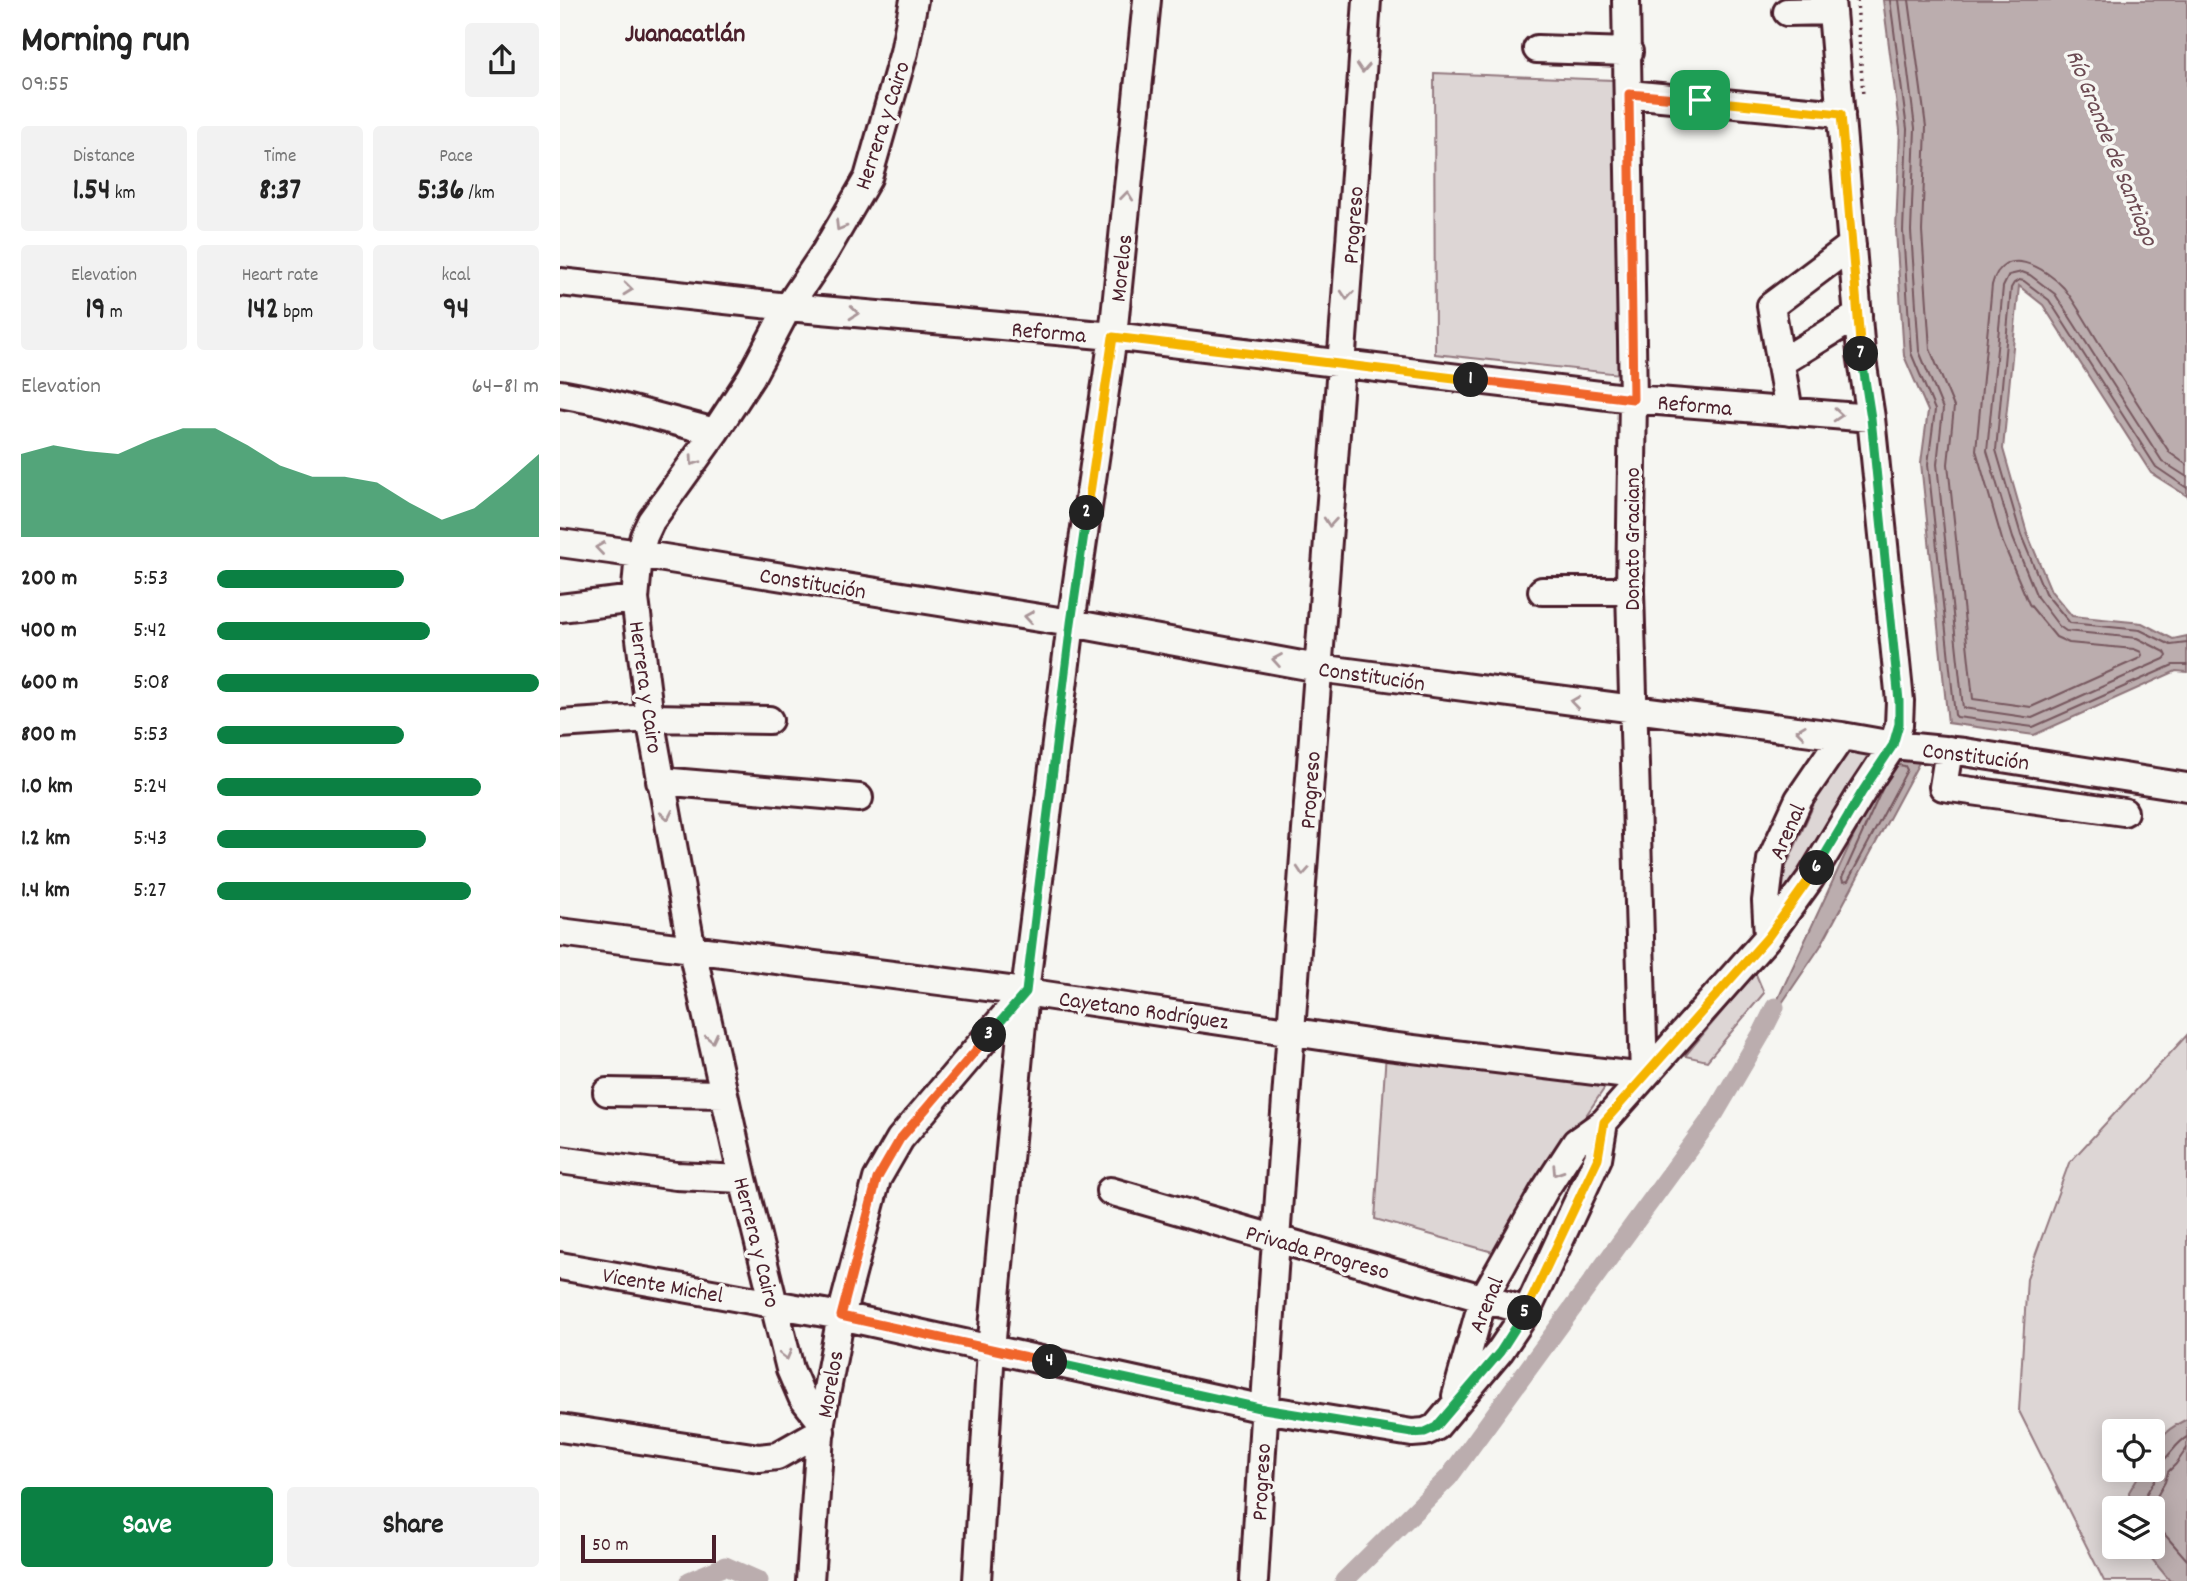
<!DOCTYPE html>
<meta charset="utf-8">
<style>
body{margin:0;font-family:Dekko,sans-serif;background:#f2f2f2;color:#222;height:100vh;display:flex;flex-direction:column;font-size:26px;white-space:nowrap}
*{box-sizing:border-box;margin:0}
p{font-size:23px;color:#767676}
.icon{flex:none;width:38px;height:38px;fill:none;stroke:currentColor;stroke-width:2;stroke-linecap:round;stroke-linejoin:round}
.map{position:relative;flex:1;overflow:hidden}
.drawer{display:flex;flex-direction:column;background:#fff;width:560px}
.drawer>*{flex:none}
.tools{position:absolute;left:1542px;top:1419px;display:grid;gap:14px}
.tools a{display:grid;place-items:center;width:63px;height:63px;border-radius:7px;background:#fff;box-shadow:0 4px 18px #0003;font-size:35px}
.scale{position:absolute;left:21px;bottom:18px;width:135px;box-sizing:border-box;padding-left:7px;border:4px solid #4a1f2b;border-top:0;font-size:19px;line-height:24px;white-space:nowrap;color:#4a1f2b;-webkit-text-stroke:5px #f6f6f2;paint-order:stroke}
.pin{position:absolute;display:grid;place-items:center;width:60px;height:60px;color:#fff;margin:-30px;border-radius:14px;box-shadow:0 4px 10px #0006}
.km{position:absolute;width:35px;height:35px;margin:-18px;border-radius:50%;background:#222;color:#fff;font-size:19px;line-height:35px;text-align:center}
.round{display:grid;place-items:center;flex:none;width:74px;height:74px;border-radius:7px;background:#f2f2f2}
.summary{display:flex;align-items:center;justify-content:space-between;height:119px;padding:0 21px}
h1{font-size:38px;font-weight:700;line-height:52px}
.figures{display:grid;grid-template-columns:repeat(3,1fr);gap:10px;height:119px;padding:7px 21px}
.figures div{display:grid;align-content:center;border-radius:7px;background:#f2f2f2;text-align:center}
.figures b{font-size:30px;font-weight:700}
.figures small{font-size:19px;font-weight:400}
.figures p{font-size:19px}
.chart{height:196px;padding:14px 21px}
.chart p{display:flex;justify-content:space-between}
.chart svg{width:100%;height:126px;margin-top:7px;fill:#0b8043;opacity:.7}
.action{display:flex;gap:14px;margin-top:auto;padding:14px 21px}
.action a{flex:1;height:80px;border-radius:7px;background:#0b8043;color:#fff;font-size:28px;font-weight:700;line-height:80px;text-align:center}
.action a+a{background:#f2f2f2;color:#222}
ul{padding:0 21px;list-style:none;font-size:23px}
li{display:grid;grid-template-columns:112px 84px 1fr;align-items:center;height:52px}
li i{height:18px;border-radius:9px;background:#0b8043}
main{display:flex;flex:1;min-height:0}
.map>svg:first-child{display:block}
</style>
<main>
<section class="drawer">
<div class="summary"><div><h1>Morning run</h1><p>09:55</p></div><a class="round"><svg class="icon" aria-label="share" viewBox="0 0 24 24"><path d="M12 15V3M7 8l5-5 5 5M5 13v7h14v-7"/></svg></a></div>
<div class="figures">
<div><p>Distance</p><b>1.54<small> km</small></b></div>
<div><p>Time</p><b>8:37</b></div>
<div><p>Pace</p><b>5:36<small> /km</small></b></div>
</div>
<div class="figures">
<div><p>Elevation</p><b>19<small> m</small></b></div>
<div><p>Heart rate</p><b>142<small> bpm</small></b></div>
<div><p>kcal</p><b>94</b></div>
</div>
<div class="chart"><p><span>Elevation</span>64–81 m</p>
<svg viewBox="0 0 160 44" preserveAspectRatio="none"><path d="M0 44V15L10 12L20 14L30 15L40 10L50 6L60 6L70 12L80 19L90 23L100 23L110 25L120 32L130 38L140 34L150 25L160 15V44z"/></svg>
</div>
<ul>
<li><b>200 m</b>5:53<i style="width:58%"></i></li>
<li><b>400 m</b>5:42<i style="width:66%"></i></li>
<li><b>600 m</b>5:08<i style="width:100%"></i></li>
<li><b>800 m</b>5:53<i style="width:58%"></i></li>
<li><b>1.0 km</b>5:24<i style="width:82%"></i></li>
<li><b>1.2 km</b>5:43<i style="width:65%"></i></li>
<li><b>1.4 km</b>5:27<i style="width:79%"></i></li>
</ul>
<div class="action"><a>Save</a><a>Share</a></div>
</section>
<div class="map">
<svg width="1627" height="1581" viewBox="0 0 1627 1581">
<rect width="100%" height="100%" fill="#f6f6f2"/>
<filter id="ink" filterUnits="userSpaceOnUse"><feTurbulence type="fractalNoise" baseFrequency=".0143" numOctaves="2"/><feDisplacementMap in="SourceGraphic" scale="14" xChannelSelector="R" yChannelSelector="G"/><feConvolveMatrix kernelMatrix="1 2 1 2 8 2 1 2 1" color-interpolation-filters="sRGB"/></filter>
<g filter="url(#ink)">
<path fill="#ddd6d5" stroke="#947a80" stroke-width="2" fill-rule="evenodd" d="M874 73 1053 80 1060 374 875 354Z
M1279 748 1313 756 1232 895 1217 887Z
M1195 972 1204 993 1147 1061 1125 1056Z
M1627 1035V1581H1544L1459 1411 1467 1278 1509 1163ZM1554 1432H1592V1470H1554ZM1554 1508H1592V1547H1554Z
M826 1052 1048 1083 933 1252 815 1219Z"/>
<path fill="#bbadae" stroke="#8e747a" stroke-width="2" d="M1323 0H1627V496L1591 473 1483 305 1459 286 1443 449 1467 533 1491 591 1512 616 1582 623 1613 639 1627 636V672L1616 671 1474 735 1388 723 1361 463 1368 411 1344 356 1336 231 1340 130Z
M1330 758 1361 759 1260 947 1203 1031Z
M1627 1419V1581H1610L1582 1547H1592V1508H1570L1569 1492 1582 1470H1592C1592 1441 1603 1431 1627 1419Z"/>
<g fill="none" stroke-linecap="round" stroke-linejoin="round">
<path stroke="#77585f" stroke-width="2" d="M1330 0 1347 129 1343 231 1351 353 1375 410 1368 464 1395 715 1397 717 1473 727 1613 665H1627
M1339 0 1355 128 1351 231 1359 351 1383 409 1377 464 1403 708 1472 718 1604 659 1607 656 1605 652 1577 638 1506 631 1499 626 1477 597 1453 538 1427 451 1443 287 1449 275 1462 272 1470 275 1495 294 1602 461 1627 477
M1349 0 1366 127 1362 231 1370 349 1394 407 1388 464 1413 699 1471 707 1580 658 1582 655 1581 652 1574 649 1509 643 1496 637 1469 604 1443 543 1416 450 1432 285C1443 243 1485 267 1504 288 1517 305 1528 325 1539 343 1563 380 1586 417 1610 453L1627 465
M1627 488 1596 467 1489 300 1464 281 1459 280 1454 283 1451 288 1436 450 1461 535 1485 593 1510 623 1580 630 1611 645 1627 643
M1324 785 1282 878 1283 882 1288 881 1347 770 1345 766 1338 765
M1627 1448 1616 1464 1608 1472 1605 1482 1596 1498V1512L1593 1521 1627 1560
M1586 1508 1585 1496 1596 1478 1597 1465C1610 1458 1614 1444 1627 1437"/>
<path stroke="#bbadae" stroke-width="19" d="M129 1581 165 1566 199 1581
M784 1581 889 1477 1155 1113 1203 1031 1215 1007"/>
<defs>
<path id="minor" d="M1271 0 1301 353 1311 418 1340 701 1339 725 1333 745 1302 792 1250 879 1208 937 1206 901 1211 860 1239 799 1282 736
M1227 12 1272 11
M977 49 1069 52
M1069 94 1281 114
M0 282 228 307 553 336 1073 399 1311 418
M1220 363 1298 315
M0 394 42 402 155 432
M1229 412 1211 306 1292 245
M0 543 79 554 511 623 758 668 1282 736 1333 745 1404 752 1627 787
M982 591H1070
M0 608 75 599
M0 724 90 718 209 720
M1389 750 1383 787 1564 812
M100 781 299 798
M0 932 465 992 828 1046 1084 1077 1070 591 1073 399 1066 0
M47 1092 164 1094
M0 1160 116 1176 183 1179
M550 1191 967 1311
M0 1266 281 1316 704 1409 852 1433 865 1432 876 1427 940 1351 967 1311 1038 1158 1044 1122
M896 1396 923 1299 984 1191 1016 1142 1044 1122 1208 937
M261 1421 242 1397 230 1369 183 1179 132 950 90 718 75 599 79 554 84 536 91 521 155 432 191 377 228 307 265 252 308 178 344 52 354 0
M0 1428 199 1458 217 1456 261 1431
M250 1581 261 1421 281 1316 317 1179 340 1139 465 992
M417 1581 431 1349 465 992 511 623 553 336 587 0
M694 1581C725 1054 772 527 807 0"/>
</defs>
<use href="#minor" stroke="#4a1f2b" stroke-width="32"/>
<path stroke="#4a1f2b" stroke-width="3.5" stroke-dasharray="2 5" stroke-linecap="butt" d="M1297 0 1303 96"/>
<use href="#minor" stroke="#f6f6f2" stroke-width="26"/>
</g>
<defs><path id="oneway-chevron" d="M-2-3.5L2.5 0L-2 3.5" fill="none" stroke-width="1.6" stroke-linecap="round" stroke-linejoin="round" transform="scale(1.75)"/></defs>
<g stroke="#a99598">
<use href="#oneway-chevron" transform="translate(803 68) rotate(94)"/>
<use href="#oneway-chevron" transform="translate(567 196) rotate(-84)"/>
<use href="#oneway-chevron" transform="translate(280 226) rotate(121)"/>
<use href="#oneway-chevron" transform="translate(68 289) rotate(6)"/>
<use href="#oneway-chevron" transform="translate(787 295) rotate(94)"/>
<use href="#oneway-chevron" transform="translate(294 313) rotate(5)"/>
<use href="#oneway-chevron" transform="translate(1278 415) rotate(4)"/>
<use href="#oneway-chevron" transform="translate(134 461) rotate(126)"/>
<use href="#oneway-chevron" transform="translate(770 522) rotate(95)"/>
<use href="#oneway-chevron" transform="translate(40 548) rotate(-172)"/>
<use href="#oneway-chevron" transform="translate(469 617) rotate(-171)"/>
<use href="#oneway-chevron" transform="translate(717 660) rotate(-170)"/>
<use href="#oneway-chevron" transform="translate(1015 702) rotate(-172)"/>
<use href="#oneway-chevron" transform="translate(1241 731) rotate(-173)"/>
<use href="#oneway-chevron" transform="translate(107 815) rotate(79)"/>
<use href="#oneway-chevron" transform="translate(743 871) rotate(94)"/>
<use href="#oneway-chevron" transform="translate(152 1038) rotate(77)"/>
<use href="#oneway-chevron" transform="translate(997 1171) rotate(123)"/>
<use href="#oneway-chevron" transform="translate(226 1355) rotate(75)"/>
</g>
</g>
<g fill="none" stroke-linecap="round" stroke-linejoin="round" filter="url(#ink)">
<defs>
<path id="split-1" d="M911 380 1073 399 1069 94 1140 100"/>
<path id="split-2" d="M527 513 553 337 911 380"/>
<path id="split-3" d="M429 1035 466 992 511 623 527 513"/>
<path id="split-4" d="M429 1035 340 1139 317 1179 281 1316 490 1362"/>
<path id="split-5" d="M490 1362 704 1409 852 1433 865 1432 876 1427 940 1352 965 1313"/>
<path id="split-6" d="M965 1313 1038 1158 1044 1122 1208 937 1257 868"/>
<path id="split-7" d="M1257 868 1302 792 1333 745 1339 724V701L1311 418 1301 354"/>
<path id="split-8" d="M1140 100 1281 114 1301 354"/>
</defs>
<use href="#split-1" stroke="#fff" stroke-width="14"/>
<use href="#split-2" stroke="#fff" stroke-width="14"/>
<use href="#split-3" stroke="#fff" stroke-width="14"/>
<use href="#split-4" stroke="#fff" stroke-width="14"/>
<use href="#split-5" stroke="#fff" stroke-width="14"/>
<use href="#split-6" stroke="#fff" stroke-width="14"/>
<use href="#split-7" stroke="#fff" stroke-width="14"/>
<use href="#split-8" stroke="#fff" stroke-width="14"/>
<use href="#split-1" stroke="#f0652b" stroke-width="9"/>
<use href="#split-2" stroke="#f5b400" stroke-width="9"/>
<use href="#split-3" stroke="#22a559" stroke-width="9"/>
<use href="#split-4" stroke="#f0652b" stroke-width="9"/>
<use href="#split-5" stroke="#22a559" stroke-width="9"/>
<use href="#split-6" stroke="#f5b400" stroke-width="9"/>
<use href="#split-7" stroke="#22a559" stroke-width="9"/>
<use href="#split-8" stroke="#f5b400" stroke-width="9"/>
</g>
<g text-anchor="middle" stroke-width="7" stroke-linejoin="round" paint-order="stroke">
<g font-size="23" fill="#4a1f2b" stroke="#f6f6f2">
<text transform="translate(321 125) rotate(-72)" y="8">Herrera y Cairo</text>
<text transform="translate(792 225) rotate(-86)" y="8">Progreso</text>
<text transform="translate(560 268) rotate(-84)" y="8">Morelos</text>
<text transform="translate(489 331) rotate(5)" y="8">Reforma</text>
<text transform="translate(1135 404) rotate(5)" y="8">Reforma</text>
<text transform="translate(1071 539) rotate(-90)" y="8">Donato Graciano</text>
<text transform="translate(253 582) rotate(9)" y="8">Constitución</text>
<text transform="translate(812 675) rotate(8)" y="8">Constitución</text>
<text transform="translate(87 687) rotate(82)" y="8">Herrera y Cairo</text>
<text transform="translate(1416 755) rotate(7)" y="8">Constitución</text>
<text transform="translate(749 790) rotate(-86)" y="8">Progreso</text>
<text transform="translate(1226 831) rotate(-66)" y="8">Arenal</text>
<text transform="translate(584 1009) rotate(8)" y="8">Cayetano Rodríguez</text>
<text transform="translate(198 1242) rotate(76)" y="8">Herrera y Cairo</text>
<text transform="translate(758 1251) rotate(16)" y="8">Privada Progreso</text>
<text transform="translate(103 1284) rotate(10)" y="8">Vicente Michel</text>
<text transform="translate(925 1304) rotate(-68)" y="8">Arenal</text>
<text transform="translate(269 1384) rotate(-80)" y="8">Morelos</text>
<text transform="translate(700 1482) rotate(-87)" y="8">Progreso</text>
</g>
<g font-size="24" font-style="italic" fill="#6c4a52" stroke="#f6f6f2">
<text transform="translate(1553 147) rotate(68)" y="8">Río Grande de Santiago</text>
</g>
<g font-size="26" font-weight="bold" fill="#4a1f2b" stroke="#f6f6f2">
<text x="125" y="41">Juanacatlán</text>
</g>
</g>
</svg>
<div class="tools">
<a><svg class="icon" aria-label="locate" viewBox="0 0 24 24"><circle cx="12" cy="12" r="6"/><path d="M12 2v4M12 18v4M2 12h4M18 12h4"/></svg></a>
<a><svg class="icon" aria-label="layers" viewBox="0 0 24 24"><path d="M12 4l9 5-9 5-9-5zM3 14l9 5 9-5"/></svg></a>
</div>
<div class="scale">50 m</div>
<div class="pin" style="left:1140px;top:100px;background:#1e9e55"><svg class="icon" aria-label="arrive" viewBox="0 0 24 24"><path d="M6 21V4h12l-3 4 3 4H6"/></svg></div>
<b class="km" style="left:911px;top:380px">1</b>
<b class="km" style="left:527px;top:513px">2</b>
<b class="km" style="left:429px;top:1035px">3</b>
<b class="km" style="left:490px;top:1362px">4</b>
<b class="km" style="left:965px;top:1313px">5</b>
<b class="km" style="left:1257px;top:868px">6</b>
<b class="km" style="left:1301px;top:354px">7</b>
</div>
</main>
